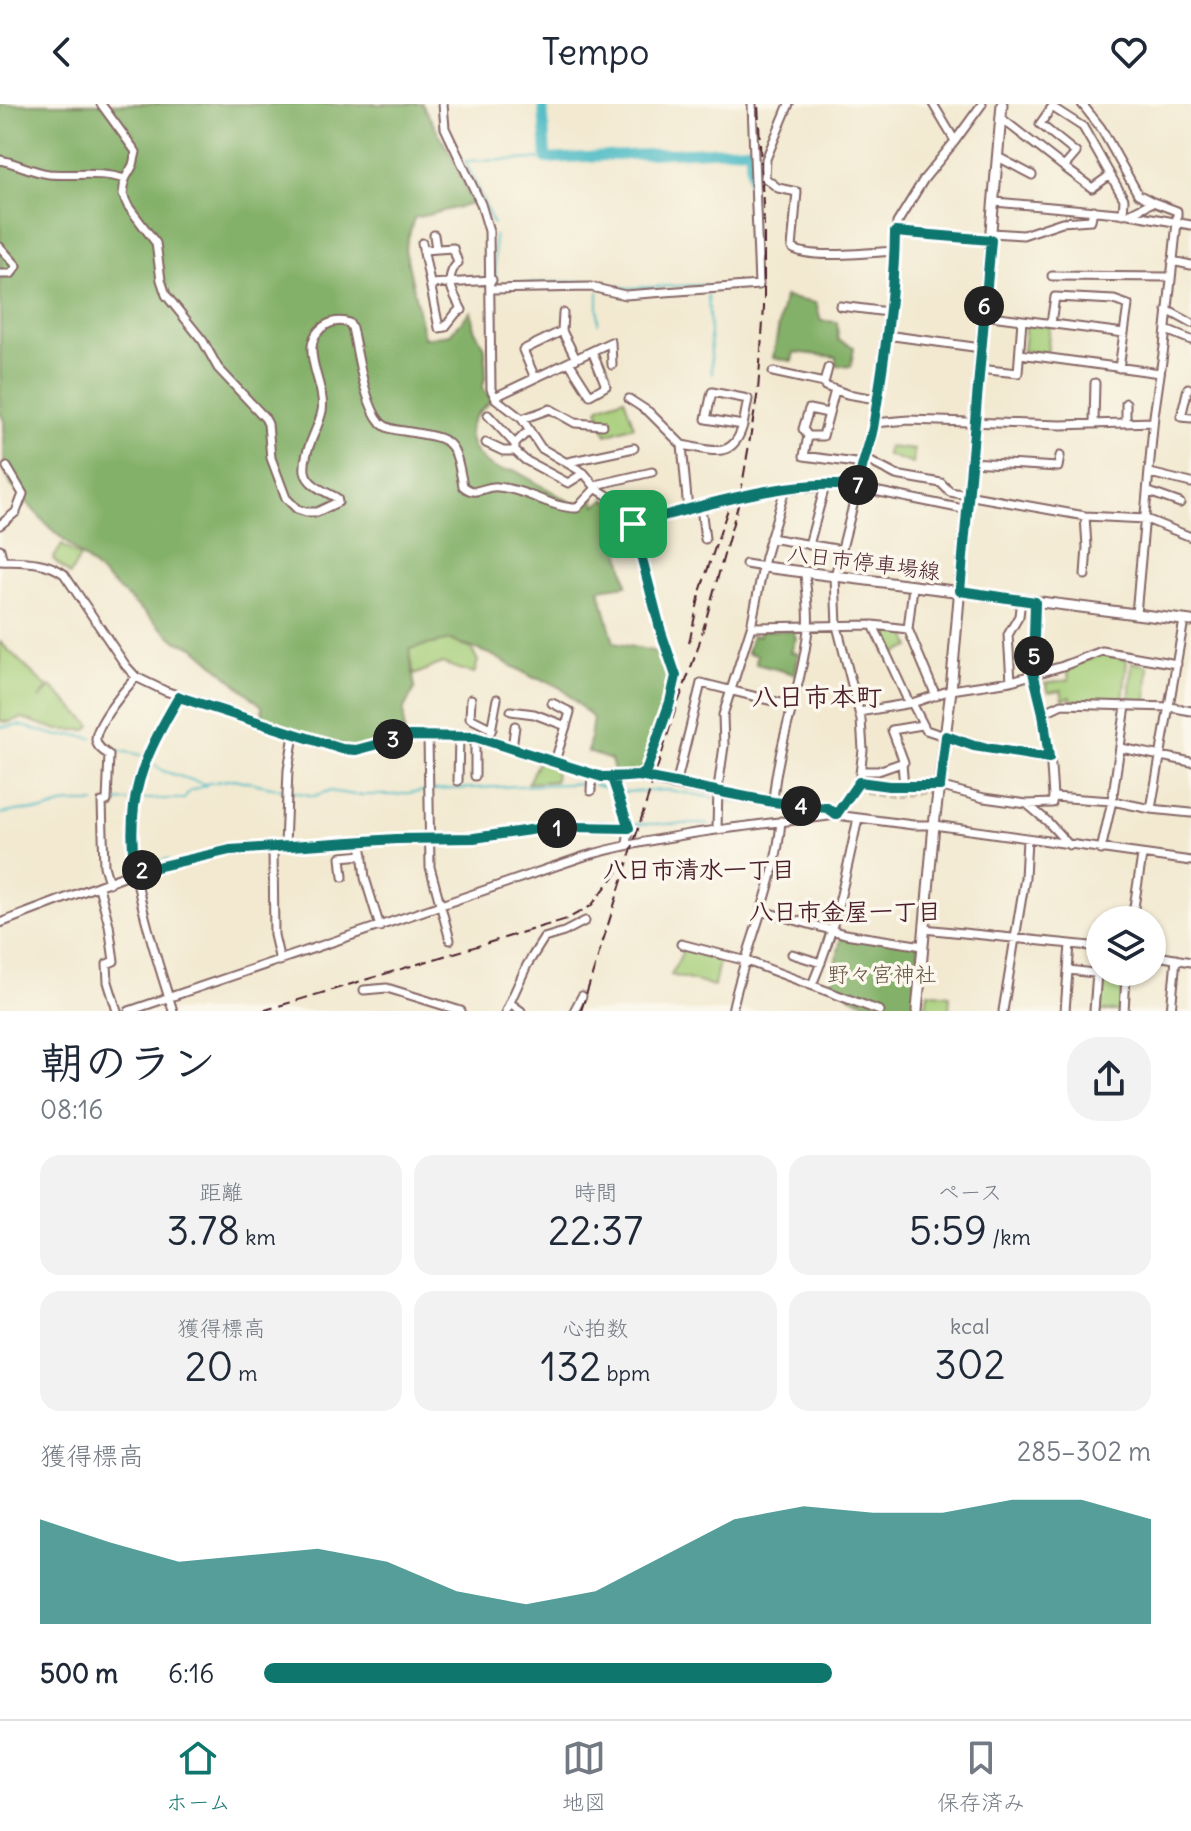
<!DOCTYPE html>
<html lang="ja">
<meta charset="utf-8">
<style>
body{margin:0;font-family:Delius,"Klee One",sans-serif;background:#f2f2f3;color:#1f2937;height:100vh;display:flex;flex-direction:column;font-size:30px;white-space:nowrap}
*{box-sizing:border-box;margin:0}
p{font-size:26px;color:#747a83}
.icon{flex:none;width:44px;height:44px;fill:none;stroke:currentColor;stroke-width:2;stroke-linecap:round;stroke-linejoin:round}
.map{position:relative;height:907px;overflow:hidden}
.panel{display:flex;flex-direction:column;background:#fff;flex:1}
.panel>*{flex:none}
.buttons{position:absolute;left:1086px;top:802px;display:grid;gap:16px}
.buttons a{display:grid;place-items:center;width:80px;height:80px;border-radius:50%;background:#fff;box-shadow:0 2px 6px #0004;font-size:40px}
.pin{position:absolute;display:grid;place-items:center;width:68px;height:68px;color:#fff;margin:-34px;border-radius:16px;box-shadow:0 4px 12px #0006}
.km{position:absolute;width:40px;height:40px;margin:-20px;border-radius:50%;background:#222;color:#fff;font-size:22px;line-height:40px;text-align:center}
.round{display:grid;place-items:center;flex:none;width:84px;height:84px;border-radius:32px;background:#f2f2f3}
.overview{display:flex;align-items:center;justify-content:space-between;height:136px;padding:0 40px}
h1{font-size:44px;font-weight:600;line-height:60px}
.metrics{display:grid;grid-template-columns:repeat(3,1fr);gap:12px;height:136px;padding:8px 40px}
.metrics div{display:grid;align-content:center;border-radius:20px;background:#f2f2f3;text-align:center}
.metrics b{font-size:40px;font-weight:600}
.metrics small{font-size:22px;font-weight:400}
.metrics p{font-size:22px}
.chart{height:224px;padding:16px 40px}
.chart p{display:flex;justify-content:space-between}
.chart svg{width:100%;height:144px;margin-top:8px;fill:#0f766e;opacity:.7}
ul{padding:0 40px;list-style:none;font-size:26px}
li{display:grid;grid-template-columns:128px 96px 1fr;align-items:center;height:60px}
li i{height:20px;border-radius:10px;background:#0f766e}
header{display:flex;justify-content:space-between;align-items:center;height:104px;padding:0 40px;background:#fff;font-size:36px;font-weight:600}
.tab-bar{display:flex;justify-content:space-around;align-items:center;height:112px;border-top:2px solid #e0e1e3;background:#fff;font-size:22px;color:#747a83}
.tab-bar a{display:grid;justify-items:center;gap:4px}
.tab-bar .active{color:#0f766e}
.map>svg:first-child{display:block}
</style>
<header><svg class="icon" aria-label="back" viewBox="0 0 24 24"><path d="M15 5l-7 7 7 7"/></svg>Tempo<svg class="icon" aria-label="heart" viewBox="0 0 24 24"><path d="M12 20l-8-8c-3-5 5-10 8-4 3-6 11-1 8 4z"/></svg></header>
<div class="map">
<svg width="1191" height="907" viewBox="0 0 1191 907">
<rect width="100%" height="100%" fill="#fbf7ec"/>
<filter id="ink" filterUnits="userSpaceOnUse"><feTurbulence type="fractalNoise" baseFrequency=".0125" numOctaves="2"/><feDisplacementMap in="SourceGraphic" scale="16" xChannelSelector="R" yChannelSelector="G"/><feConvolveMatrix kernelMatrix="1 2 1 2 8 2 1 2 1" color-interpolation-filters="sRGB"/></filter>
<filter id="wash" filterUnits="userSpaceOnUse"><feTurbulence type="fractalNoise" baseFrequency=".006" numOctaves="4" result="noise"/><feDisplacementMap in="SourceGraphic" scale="32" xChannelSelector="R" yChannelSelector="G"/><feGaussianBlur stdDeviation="1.8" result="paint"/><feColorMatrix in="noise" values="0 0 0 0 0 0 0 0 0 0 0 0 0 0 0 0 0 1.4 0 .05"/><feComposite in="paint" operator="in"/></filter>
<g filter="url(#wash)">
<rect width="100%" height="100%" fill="#f2e9d0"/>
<path fill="#a6ce79" stroke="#787652" stroke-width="2" d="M1026 218 1050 221 1047 250 1023 247Z
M624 294 634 322 606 331 598 305 601 302Z
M888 343 914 346 913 360 887 351Z
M62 441 80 453 70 471 53 455Z
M878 525 905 527 911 543 887 553Z
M450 536 471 545 478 557 474 570 442 559 414 571 409 545Z
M0 538 48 584 39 595 51 583 91 621 87 626H58L22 614 9 618 0 617Z
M1102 549 1127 556 1123 597H1072L1071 593 1063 595 1061 586 1049 588 1045 579 1069 576 1067 563Z
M1132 558 1148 562 1147 601 1129 600Z
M539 656 556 662 555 677 528 679Z
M684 845 719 857 714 882 671 871Z
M1105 873 1120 875 1123 879 1121 907H1097L1100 876Z
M928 888 950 891 949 907H925Z"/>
<path fill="#84b169" stroke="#67684a" stroke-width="2" d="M0 0H422L456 60 472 100 414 114 405 145 424 234 450 230 471 207 474 225 485 243 486 272 482 284 492 296C485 303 474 310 471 320 463 343 490 372 514 366L574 400 593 394 596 401 606 395 621 406 628 423 615 427 627 481 599 485 614 539 657 548 670 580 662 614 644 665 639 669 615 671 611 656 588 648 593 614 561 584 547 577 534 574 492 551 450 536 409 545 415 584 404 604V629L357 644 331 640 263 618 262 602 194 543 175 536 48 422 11 381 4 363V317L0 308Z
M784 193 816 199 821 217 837 218 838 236 854 243 851 263 836 261V253L794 248 792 257 773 254Z
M759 526 793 527 796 534 791 548 799 550 795 570 756 560 757 551 747 549 752 531 759 532Z
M842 830 919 841 914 907H890L849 892 846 885 831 877Z"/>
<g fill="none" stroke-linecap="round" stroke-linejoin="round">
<path stroke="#4dbbc5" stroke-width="2" d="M493 120 465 57 546 55
M494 131 496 180 590 177 626 184 705 181
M598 188V219
M708 191 712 270
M0 623 19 621 59 632 75 631 92 634
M101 639 116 646 141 651
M155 661 163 667 204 680 234 675 314 692 329 687 355 691H394L424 687
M594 681 615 686
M430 686 588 679
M621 688 668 686 714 694
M141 695H184L190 687 206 681
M720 695 759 700
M109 698 128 697
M0 710 22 706 43 707 68 699H95
M631 720H709
M355 734 395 731H453
M142 762 168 755"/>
<path stroke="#4dbbc5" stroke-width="10" d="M543 0 546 55 750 45 751 75"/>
</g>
</g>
<g filter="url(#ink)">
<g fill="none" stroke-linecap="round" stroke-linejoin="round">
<path stroke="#d0c1af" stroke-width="7" stroke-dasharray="7 3.5" stroke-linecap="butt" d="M856 684 895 690 939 688"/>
<defs>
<path id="minor" d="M101 0 136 48 133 61 125 75 123 91 128 102 156 139 161 176 166 191 203 237 218 264 265 314 268 320 271 354 286 394 297 405 306 408H317L338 398 337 394C326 388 307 381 305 367 303 346 318 327 322 307 327 280 294 240 326 221 333 217 341 216 349 219L352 224C358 249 364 300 381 319 387 325 396 326 404 327 453 335 454 333 463 382 477 394 483 381 498 383 526 385 550 404 577 404L600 380 652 368
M443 0 445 24 481 100 489 127 491 285 496 295 522 315 541 344 584 369 597 385 621 400 633 420 661 528 676 572 655 644 646 667 639 672
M789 0 766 55 765 74 778 84 797 88 792 144C809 156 872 148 895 147
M933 0 955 37
M1082 0 1101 24 1138 90 1153 98
M1001 14 1064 63 1076 49 1040 20 1052 3 1083 23 1124 95 1123 110
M998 53 1032 71
M0 56C17 59 32 68 49 70 75 72 100 67 125 75
M1064 63 1092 84 1109 72
M995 98 1129 110 1191 121
M1129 110 1153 98 1177 107V118L1164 243 1154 312 1136 510
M895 128 991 136
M992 129 1023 131 1062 118 1091 116 1093 106
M434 131 436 145
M422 139 439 224 445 223 457 208 462 206C453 190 443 173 458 159L453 144 423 146
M0 143 17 162 11 170H0
M1172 157 1191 161
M1052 172 1171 173
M431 180 492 176
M492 185 591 183 625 191 759 181 752 0
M840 202 888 208
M1167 206 1191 219
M983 211 1124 229
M1051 219 1055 193 1114 196 1128 201 1119 264
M1166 226 1191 236
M562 227 563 209
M886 231 981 244
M1020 250 1160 269
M569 258 590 291 606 282 592 247
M978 265 1018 269 1022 216
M773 268 824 279 825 282 847 290 876 295
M535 274 523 246 562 227 576 255
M824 279 828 264
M1188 284 1181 313 1191 314
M712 288 748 295 743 321 706 315Z
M495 293 611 238 612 261
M629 295 649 308 682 341
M1126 299V317
M828 309 809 305 803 325 808 332 804 352 863 360
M488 311 515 340
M522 315 550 305 575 319 603 321
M1094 318 1095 279
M874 319 909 316 1061 321 1153 318
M531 329 525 330 515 340V347L525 356 568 379 584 369
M808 332H823L835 286
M486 339 503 347H515
M865 355 896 371 941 379 950 388 1085 412 1146 415 1191 433
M568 358 634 344
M970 358 1058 363 1060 352
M1150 369 1191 379
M1149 388 1180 399
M701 403 705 435
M688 406 682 341C711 346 733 357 743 321
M1085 412 1087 443 1085 471
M633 420 777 385 845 381 968 406
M0 421 16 408 23 390 7 363
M770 434 842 446
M809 441 825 382
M0 445 3 457
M0 457C22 458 45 456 64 470L126 562 136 573 165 587 342 645 356 646 409 632 475 633 602 673 639 672 668 680 773 698 827 704 836 711 913 721H934L1191 757
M746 460 764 463
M913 483 908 525 936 592
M1035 498 1033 568 1043 609 1051 662 1053 693
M873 521 909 599
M751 523 873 521 908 525
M1011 577 1008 531 1019 512 1021 496
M471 595 470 614 492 625
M552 599 570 608 566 622
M912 599 926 626 974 642 1049 654
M511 607 534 610 566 622 555 657
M859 608 912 599 951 586 1011 577 1063 562 1102 547 1177 560
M1043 609 1062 600 1170 603 1191 607
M491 627 497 595
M428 631 430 763 450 836
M512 644 515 622
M1121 644 1191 658
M902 659 904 683
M862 667H878L904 658 892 626 922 621
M475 672V633
M612 674 629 724 627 741
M458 677 459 632
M859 678 889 682 935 681 984 694 1027 700 1052 699 1053 693 1112 697 1151 705 1191 709
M676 681 701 579 793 602
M591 687 592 670
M773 698C777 640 802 584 808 525 810 507 806 487 805 469
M1027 700 1047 717 1069 741
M1151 705 1184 516
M717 725 718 684 724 642 723 611 751 523 765 453 785 385
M361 737 365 774 380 823
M285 742 288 666 294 631
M273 744 274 831 280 857
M1101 746 1112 697 1126 602
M343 773 341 753 363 751
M109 779 104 762 102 698 107 697 109 651C103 647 97 643 96 636 95 621 126 584 136 573
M99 783 109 821 114 857 107 860 108 878 117 907
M762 807 845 830 923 842
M1132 816 1142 752
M0 819 137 767 230 746 396 735 474 734 537 725 605 722 629 724
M924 825 1100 843
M681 840 747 857 880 907
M792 850 821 859
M1152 851 1191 858
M1069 866 1126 873 1124 907
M812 881C835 827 846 770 858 714
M364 886 387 884 461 907
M510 899 521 907
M129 907 585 752C667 729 752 722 836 711L859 678 863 646 861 616 837 522 835 472 874 319 894 163 897 119 924 75 955 37 982 0
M173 907C153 842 121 754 135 686 143 652 162 622 179 593
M506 907 527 861 544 834 564 828 585 817
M574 907 582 892
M732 907C745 843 776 783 781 717
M1003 907 1025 774 1027 735
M1065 907 1070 840
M1094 907 1097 869
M1171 907 1176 855"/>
<path id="major" d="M764 463 1191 517
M917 907 934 721 951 586 1002 0"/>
</defs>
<use href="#minor" stroke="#856665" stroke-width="11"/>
<use href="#major" stroke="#856665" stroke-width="13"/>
<use href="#minor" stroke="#fff" stroke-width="7"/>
<use href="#major" stroke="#fff" stroke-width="9"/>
<path stroke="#4a1f2b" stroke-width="2" stroke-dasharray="12 6" stroke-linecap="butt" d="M689 539 701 485 728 405
M262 907 567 815 591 802 619 766
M581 907 675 607 697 547 740 394 758 287 764 204V120L758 0"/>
</g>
</g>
<g fill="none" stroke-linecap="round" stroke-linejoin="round" filter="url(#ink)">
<defs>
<path id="route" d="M633 420 661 528 676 572 670 598 646 667 639 672 612 674 629 724 575 723 537 725 474 734 396 735 230 746 135 768C125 693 142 656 179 593L342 645 356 646 409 632 475 633 602 673 639 672 773 698 827 704 836 711 859 678 889 682H940L946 632 974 642 1049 654 1043 609 1033 568 1035 498 960 487 991 136 895 128C894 191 884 256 874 318 871 341 860 361 858 384 801 370 692 405 633 420"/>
</defs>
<use href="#route" stroke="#fff" stroke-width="16"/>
<use href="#route" stroke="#0f766e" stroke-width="10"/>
</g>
<g text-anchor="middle" stroke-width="7" stroke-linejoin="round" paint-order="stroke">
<g font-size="22" fill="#4a1f2b" stroke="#fbf7ec">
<text transform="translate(864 458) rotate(7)" y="8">八日市停車場線</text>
</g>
<g font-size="22" fill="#665442" stroke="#fbf7ec">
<text x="882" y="878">野々宮神社</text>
</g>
<g font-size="24" font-weight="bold" fill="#4a1f2b" stroke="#fbf7ec">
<text x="699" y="774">八日市清水一丁目</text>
<text x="845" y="816">八日市金屋一丁目</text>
</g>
<g font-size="26" font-weight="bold" fill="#4a1f2b" stroke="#fbf7ec">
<text x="817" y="602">八日市本町</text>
</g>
</g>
</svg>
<div class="buttons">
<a><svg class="icon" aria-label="layers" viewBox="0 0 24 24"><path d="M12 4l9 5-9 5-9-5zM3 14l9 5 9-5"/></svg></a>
</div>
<div class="pin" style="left:633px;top:420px;background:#1e9e55"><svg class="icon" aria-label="arrive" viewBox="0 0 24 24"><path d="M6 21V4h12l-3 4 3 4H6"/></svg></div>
<b class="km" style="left:557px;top:724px">1</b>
<b class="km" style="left:142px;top:766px">2</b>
<b class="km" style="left:393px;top:635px">3</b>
<b class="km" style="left:801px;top:702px">4</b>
<b class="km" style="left:1034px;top:552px">5</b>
<b class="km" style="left:984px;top:202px">6</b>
<b class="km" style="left:858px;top:381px">7</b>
</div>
<section class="panel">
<div class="overview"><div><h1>朝のラン</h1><p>08:16</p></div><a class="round"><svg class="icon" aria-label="share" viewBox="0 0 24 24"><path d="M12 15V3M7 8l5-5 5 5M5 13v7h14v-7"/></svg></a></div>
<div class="metrics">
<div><p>距離</p><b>3.78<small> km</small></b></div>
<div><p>時間</p><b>22:37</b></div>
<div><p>ペース</p><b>5:59<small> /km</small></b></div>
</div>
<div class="metrics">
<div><p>獲得標高</p><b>20<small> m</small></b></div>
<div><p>心拍数</p><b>132<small> bpm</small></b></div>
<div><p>kcal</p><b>302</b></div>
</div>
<div class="chart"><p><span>獲得標高</span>285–302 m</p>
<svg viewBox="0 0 160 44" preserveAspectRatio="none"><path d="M0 44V12L10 19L20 25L30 23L40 21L50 25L60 34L70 38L80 34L90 23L100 12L110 8L120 10L130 10L140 6L150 6L160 12V44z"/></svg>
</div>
<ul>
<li><b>500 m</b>6:16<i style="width:64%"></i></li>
</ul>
</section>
<nav class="tab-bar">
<a class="active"><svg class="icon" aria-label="home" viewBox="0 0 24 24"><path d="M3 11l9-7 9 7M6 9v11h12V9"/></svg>ホーム</a>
<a><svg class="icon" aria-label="map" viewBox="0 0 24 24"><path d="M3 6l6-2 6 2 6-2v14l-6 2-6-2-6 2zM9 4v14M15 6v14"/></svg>地図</a>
<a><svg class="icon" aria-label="saved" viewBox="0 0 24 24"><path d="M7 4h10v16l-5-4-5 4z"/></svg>保存済み</a>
</nav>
